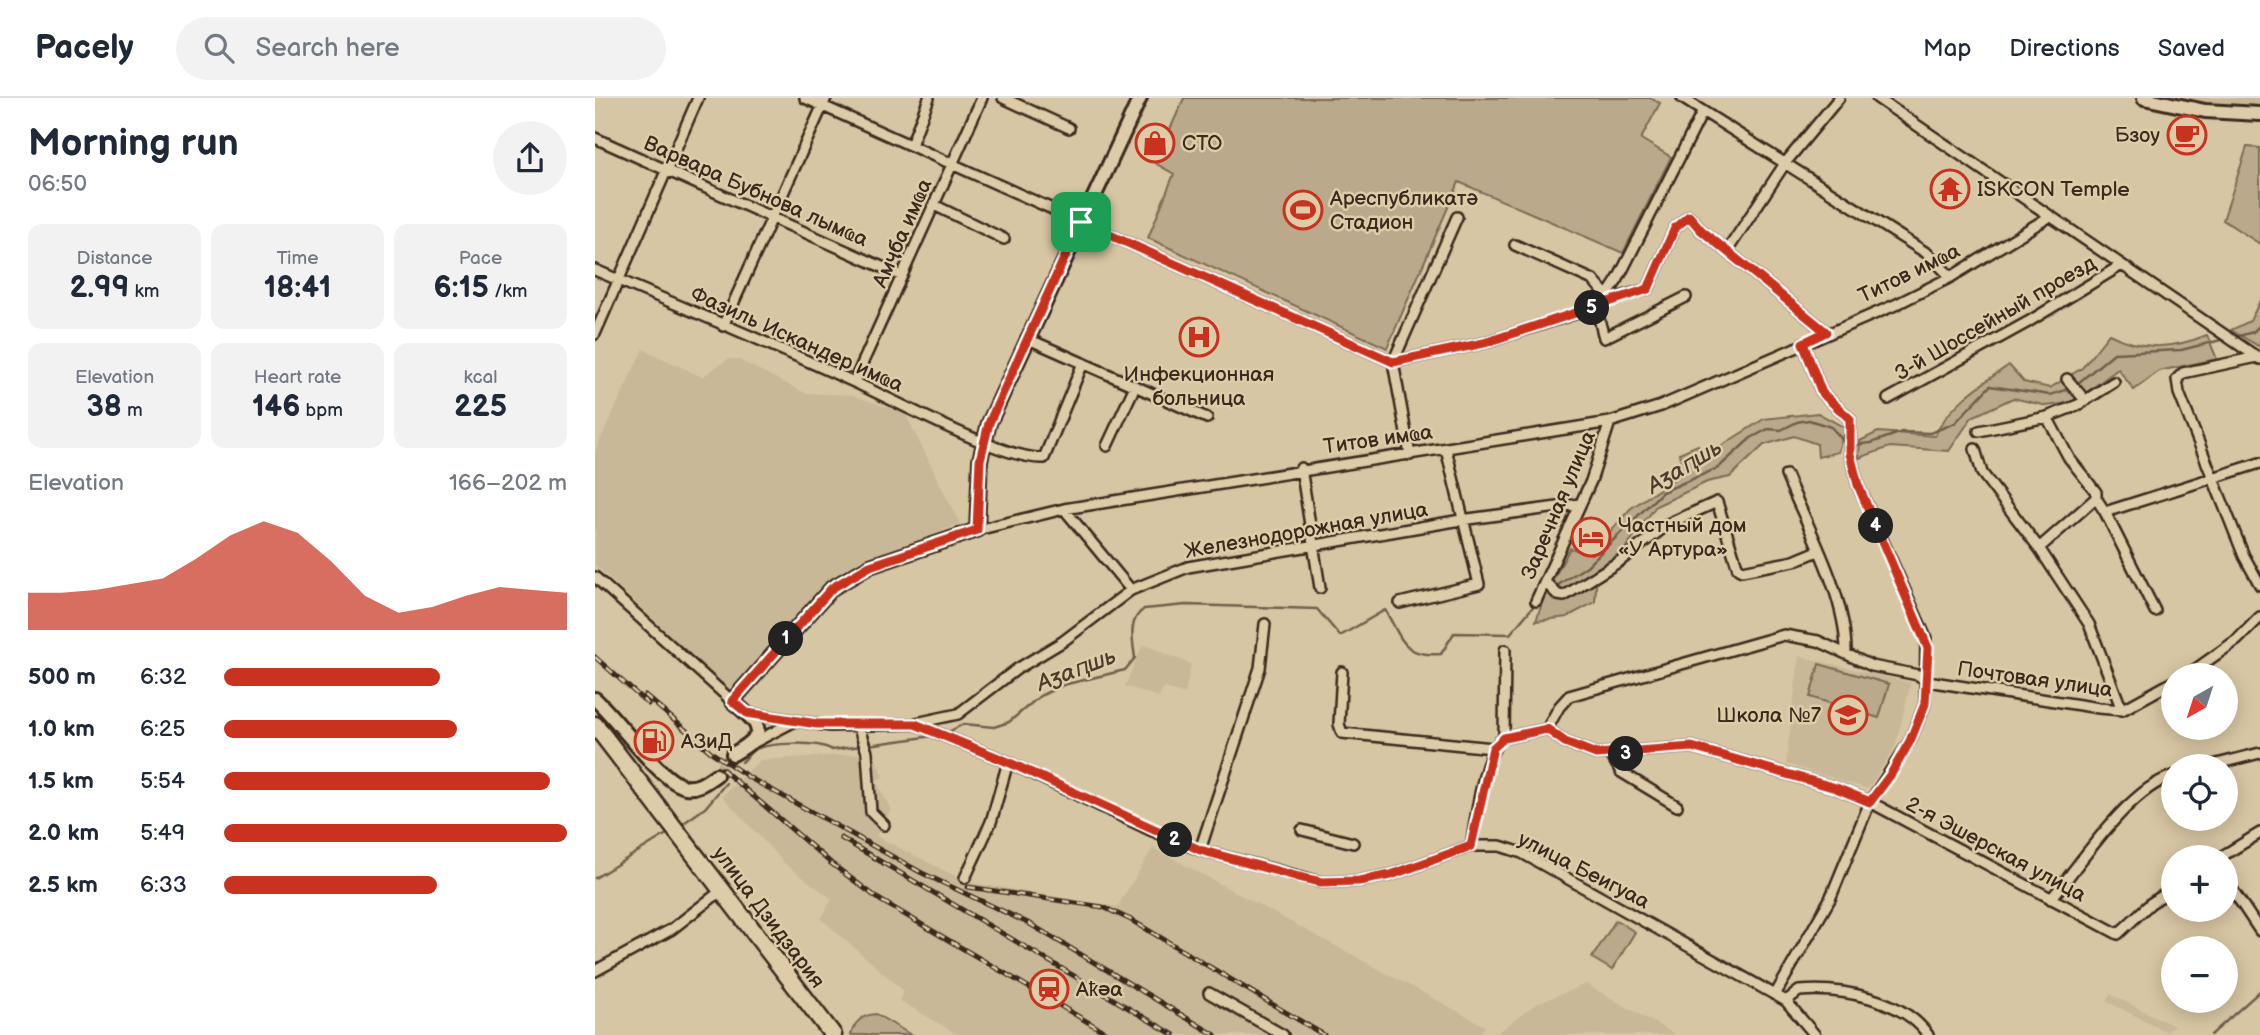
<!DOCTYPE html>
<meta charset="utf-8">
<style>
body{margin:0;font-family:"Balsamiq Sans",sans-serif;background:#f2f2f3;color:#1f2937;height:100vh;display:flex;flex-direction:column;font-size:26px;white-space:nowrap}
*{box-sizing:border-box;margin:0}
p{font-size:23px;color:#747a83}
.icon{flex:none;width:38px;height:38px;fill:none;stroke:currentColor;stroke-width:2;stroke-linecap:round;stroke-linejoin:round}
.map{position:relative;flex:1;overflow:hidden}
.sheet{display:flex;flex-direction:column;background:#fff;width:595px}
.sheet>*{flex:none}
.needle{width:46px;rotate:219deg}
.controls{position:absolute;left:1566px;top:565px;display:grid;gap:14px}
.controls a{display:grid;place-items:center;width:77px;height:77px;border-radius:50%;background:#fff;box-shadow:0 4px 18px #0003;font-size:35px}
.pin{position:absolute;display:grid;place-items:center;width:60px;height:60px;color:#fff;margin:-30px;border-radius:14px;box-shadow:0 4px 10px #0006}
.km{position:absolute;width:35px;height:35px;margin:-18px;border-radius:50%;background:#222;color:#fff;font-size:19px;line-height:35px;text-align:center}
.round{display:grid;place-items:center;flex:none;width:74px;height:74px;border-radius:37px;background:#f2f2f3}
.overview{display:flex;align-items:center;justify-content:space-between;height:119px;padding:0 28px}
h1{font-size:38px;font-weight:800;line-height:52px}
.stats{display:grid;grid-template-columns:repeat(3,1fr);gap:10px;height:119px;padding:7px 28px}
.stats div{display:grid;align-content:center;border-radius:14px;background:#f2f2f3;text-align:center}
.stats b{font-size:30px;font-weight:800}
.stats small{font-size:19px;font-weight:400}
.stats p{font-size:19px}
.chart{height:196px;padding:14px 28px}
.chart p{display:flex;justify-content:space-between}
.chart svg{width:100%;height:126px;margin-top:7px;fill:#c8321e;opacity:.7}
ul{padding:0 28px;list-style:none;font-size:23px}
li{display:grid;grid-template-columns:112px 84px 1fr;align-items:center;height:52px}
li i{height:18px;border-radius:9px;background:#c8321e}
header{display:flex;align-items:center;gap:42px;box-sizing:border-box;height:98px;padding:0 35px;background:#fff;border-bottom:2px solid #e0e1e3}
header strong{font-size:33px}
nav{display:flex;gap:38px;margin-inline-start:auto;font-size:24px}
.search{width:490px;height:63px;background:#f2f2f3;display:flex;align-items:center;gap:18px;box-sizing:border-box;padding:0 24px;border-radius:38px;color:#747a83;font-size:26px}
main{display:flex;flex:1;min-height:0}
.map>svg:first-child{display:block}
</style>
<header>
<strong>Pacely</strong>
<div class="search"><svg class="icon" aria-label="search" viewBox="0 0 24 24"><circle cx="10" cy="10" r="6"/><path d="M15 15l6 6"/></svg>Search here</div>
<nav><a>Map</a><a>Directions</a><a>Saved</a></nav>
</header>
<main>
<section class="sheet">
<div class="overview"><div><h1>Morning run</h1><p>06:50</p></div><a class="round"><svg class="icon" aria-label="share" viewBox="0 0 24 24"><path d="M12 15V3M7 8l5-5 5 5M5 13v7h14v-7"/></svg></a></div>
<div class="stats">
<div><p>Distance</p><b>2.99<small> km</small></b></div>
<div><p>Time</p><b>18:41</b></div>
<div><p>Pace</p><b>6:15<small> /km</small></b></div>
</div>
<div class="stats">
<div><p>Elevation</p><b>38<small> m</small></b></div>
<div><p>Heart rate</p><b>146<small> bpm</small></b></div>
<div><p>kcal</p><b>225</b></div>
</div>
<div class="chart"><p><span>Elevation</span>166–202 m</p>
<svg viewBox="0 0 160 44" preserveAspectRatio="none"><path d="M0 44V31L10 31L20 30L30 28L40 26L50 19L60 11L70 6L80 10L90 20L100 32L110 38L120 36L130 32L140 29L150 30L160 31V44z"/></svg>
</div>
<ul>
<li><b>500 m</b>6:32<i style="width:63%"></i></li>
<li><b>1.0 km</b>6:25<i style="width:68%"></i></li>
<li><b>1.5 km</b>5:54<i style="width:95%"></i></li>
<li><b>2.0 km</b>5:49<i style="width:100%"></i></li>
<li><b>2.5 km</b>6:33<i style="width:62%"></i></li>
</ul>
</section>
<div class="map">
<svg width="1665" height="937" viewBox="0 0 1665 937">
<rect width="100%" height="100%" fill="#d7c6a3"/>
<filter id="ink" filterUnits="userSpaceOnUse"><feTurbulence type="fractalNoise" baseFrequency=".0143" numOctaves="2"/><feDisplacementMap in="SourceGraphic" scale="14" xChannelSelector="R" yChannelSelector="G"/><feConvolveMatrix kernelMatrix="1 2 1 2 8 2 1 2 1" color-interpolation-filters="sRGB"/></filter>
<g filter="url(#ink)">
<path fill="#c9b897" d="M1576 0H1665V10L1611 7Z
M48 251 107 279 133 261H142L210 295 256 297 310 315 365 426 268 465 232 486 138 596 0 467V353Z
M548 546 596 566 590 596 570 590 563 599 530 588Z
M1204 558 1316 585 1300 649 1273 691 1191 666Z
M279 655 288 679 281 683 296 712 281 738 372 784 522 809 558 750 890 928 885 937H363L304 902 309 893 226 821 237 801 190 766 127 698 165 662Z
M991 886 1081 937H899L941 906Z
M1515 896 1579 928 1572 934 1511 903Z"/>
<path fill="#bba98b" stroke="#7b6a54" stroke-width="2" d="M589 0H1055L1065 5 1046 41 1076 59 1028 155 864 84 792 250 553 140 579 76 560 65Z
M1652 49 1665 50V146L1628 122Z
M1665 203V249L1636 232 1655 223Z
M1514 236C1547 253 1578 251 1612 237L1622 261 1564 273 1539 292 1523 271 1479 304 1452 308 1418 300 1377 319 1354 353 1295 349 1264 360 1265 343 1283 334 1340 338C1352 308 1388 285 1414 267L1429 284 1455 290 1487 270Z
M1223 315 1250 330 1243 354 1223 359 1222 346 1199 338 1169 347 1135 379 1112 384 1061 408 1026 456 1002 475 1000 504 972 519 941 523 949 499 975 450 996 456 1035 411 1091 373 1084 355 1103 347 1110 358 1169 321Z
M1224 566 1294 586 1284 620 1215 599Z
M1021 822 1040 834 1017 872 997 860Z
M281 916 316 937H256C259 924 267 917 281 916Z"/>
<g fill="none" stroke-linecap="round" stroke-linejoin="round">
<path stroke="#715f4c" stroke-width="2.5" d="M1637 240 1658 234 1665 227
M1482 286 1519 255 1586 252 1630 241
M1257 347 1276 345 1307 334 1335 335 1360 325 1395 288 1455 297 1477 290
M960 489 992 468 1067 394 1123 370 1156 340 1173 331 1186 332 1202 324 1214 322 1236 329 1251 346
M351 635 369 626 399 629 414 624 445 598 468 587 530 572 540 560C538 543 532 523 549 511L591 507 722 511 745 538 790 512C808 542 808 559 846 556L859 535 915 536 942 504
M147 664C151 661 155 654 159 652 175 644 223 643 237 652L338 638
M86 727 110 710 131 685
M0 780 75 734
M1616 937 1665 893"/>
<path stroke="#b8a788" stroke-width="12" stroke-dasharray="12 6" stroke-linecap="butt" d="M121 677 138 656"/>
<defs>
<path id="street" d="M210 0 798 264
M408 0 474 30
M1087 0 1333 156 1356 179
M1282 0 1665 261
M0 40 307 178
M316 47 334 0
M339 107 409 141
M920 147 998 182 1012 198
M1132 153 1191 64 1244 0
M0 172C87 209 175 245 261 285 301 303 411 363 449 360L488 265
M1008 204 1053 191 1080 130 1094 118 1106 132 1231 234
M1001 209 1009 240 1091 199
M128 228 231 0
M0 236 103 0
M431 240 612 320
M1662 259 1588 275 1582 281 1584 295 1649 458 1665 487
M798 264 889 245 1001 209 1008 204 1023 181 1107 15
M1472 281 1490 302
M259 284 387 0
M1293 301 1433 224 1525 168
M1452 319 1474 360 1501 394V400
M1384 333 1452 319 1483 307 1519 284
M512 348 540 288
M1380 351 1387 375 1444 450 1494 526 1527 612
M815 357 798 264 862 119
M706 370 725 490
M1191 377C1213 430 1252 499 1251 556
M469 411 536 492
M1510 414 1560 513
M382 432 469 411 1015 324 1066 308 1300 207 1356 179 1454 119
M1444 450 1501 400 1510 414 1665 365
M0 479 137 603
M951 485 963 497 969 498 1025 463 1075 425 1122 404 1143 471 1147 473 1199 463 1223 453
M941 503 996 383 1015 324
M805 505 884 486 851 351
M747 574 744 626 747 635 898 650
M1591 578 1642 542 1665 519
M152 615 235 628 320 626 413 664 555 732 605 752 726 784 764 783 796 777 876 748H905L927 755 1191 903 1220 937
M321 625 363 616 422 571 467 544 536 492 593 469 866 422 985 406
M263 628 272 654 276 714 289 727
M952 631 970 644 1001 656 1097 649 1241 690 1275 704 1523 836 1556 805 1578 791
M909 640 952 631 964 609 974 598 1189 537 1223 543 1277 568 1323 577 1332 583 1504 610 1527 612 1578 584
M158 645 200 623
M1016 657 1026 674 1082 708
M1614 668 1665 655
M707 732 758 745
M876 748C881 723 888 651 909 640L910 552
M605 752 665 570 670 526
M1624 760 1665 735
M370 780 396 724 413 664
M1631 782 1665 833
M1456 801C1486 765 1534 690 1578 678
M0 873 77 831 127 792
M614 895 688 937
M1180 897 1235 801 1275 704 1315 643 1330 606 1331 540 1263 387 1255 356V321L1227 295 1208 245
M1191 903 1204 893C1246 889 1308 901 1333 937"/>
<path id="secondary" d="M1549 0 1610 13 1665 16
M0 601C23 621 66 685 91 689 103 691 112 683 121 677
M138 656C177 634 164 626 137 603L237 490 275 468 382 432 385 362 394 325 545 0"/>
<path id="highway" d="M0 627 238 937"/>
</defs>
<use href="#street" stroke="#3b2a1e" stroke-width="14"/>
<use href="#secondary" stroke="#3b2a1e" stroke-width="18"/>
<use href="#highway" stroke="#3b2a1e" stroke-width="21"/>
<use href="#street" stroke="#decca9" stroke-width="9"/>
<use href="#secondary" stroke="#decca9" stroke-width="12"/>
<use href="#highway" stroke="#decca9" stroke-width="16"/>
<defs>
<path id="rail" d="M0 559 53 606
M50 597 116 654 155 680 327 775 435 826 620 937
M127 671 237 766 285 802 515 937
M246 740 579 937
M373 789 508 809 536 822 729 937"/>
</defs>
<use href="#rail" stroke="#3b2a1e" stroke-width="5"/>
<use href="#rail" stroke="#decca9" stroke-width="2.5" stroke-dasharray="8" stroke-linecap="butt"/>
</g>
</g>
<g fill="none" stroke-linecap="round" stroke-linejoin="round" filter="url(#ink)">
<defs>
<path id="route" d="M1094 118 1106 132 1231 234 1208 245 1227 295 1255 321V356L1263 387 1333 550 1330 606 1315 643 1296 676 1275 704 1241 690 1097 649 1001 656 970 644 952 631 909 640 898 650 876 748 796 777 764 783 726 784 704 779 605 752 413 664 320 626H222L152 615 137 603 237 490 275 468 382 432 385 362 394 325 486 124 798 264 889 245 1053 191 1080 130Z"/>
</defs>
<use href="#route" stroke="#fff" stroke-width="14"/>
<use href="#route" stroke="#c8321e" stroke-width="9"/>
</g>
<defs>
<symbol id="cafe-ring" viewBox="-11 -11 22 22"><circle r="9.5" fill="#decca9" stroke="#c8321e" stroke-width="1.5"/><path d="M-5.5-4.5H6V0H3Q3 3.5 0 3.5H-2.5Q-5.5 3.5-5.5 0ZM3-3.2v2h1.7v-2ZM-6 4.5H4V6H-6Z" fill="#c8321e"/></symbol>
<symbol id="shop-ring" viewBox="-11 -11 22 22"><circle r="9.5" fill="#decca9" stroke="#c8321e" stroke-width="1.5"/><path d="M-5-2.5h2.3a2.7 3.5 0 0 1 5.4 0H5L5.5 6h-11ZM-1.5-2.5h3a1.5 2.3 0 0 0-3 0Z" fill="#c8321e"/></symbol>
<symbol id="temple-ring" viewBox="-11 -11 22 22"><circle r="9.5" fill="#decca9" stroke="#c8321e" stroke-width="1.5"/><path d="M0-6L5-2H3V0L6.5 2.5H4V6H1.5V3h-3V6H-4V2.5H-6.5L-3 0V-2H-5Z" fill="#c8321e"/></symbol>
<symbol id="stadium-ring" viewBox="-11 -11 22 22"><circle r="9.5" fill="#decca9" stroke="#c8321e" stroke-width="1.5"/><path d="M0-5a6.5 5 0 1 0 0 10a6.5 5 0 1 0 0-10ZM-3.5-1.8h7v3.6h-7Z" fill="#c8321e"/></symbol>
<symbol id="hospital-ring" viewBox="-11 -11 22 22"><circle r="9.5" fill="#decca9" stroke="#c8321e" stroke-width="1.5"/><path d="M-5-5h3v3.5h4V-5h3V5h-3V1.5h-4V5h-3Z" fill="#c8321e"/></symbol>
<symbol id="hotel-ring" viewBox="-11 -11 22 22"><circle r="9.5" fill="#decca9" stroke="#c8321e" stroke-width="1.5"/><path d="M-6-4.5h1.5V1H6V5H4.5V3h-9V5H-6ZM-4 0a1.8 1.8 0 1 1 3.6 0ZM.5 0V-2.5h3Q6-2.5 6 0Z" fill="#c8321e"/></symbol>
<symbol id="school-ring" viewBox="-11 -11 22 22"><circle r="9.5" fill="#decca9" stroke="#c8321e" stroke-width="1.5"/><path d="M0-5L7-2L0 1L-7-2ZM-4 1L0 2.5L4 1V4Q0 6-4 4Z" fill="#c8321e"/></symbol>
<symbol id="fuel-ring" viewBox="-11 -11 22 22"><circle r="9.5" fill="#decca9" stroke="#c8321e" stroke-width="1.5"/><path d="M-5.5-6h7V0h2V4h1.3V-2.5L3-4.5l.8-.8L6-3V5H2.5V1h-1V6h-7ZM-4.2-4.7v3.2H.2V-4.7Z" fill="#c8321e"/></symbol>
<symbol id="station-ring" viewBox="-11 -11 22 22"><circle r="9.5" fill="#decca9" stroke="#c8321e" stroke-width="1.5"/><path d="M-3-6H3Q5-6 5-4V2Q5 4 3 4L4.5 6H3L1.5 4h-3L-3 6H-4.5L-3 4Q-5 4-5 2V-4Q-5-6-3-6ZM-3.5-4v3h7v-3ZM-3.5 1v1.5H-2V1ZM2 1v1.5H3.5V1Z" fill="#c8321e"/></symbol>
</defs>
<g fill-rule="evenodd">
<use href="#cafe-ring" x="1570" y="15" width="44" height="44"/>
<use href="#shop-ring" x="538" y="23" width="44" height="44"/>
<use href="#temple-ring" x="1333" y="69" width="44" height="44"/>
<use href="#stadium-ring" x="686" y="90" width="44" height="44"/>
<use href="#hospital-ring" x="582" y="217" width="44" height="44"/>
<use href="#hotel-ring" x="974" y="417" width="44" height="44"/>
<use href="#school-ring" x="1231" y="595" width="44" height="44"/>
<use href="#fuel-ring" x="37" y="621" width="44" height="44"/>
<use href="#station-ring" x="432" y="869" width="44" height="44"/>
</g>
<g text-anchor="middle" stroke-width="5" stroke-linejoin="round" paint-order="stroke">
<g font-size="21" fill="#3b2a1e" stroke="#decca9" text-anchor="start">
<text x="1565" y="44" text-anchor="end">Бзоу</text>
<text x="587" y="52">СТО</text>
<text x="1382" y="98">ISKCON Temple</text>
<text x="735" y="107">Ареспубликатә<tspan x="735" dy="24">Стадион</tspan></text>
<text x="604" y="283" text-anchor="middle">Инфекционная<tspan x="604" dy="24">больница</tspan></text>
<text x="1023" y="434">Частный дом<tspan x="1023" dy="24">«У Артура»</tspan></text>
<text x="1226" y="624" text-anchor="end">Школа №7</text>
<text x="86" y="650">АЗиД</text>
<text x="481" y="898">Аҟəа</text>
</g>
<g font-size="21" fill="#3b2a1e" stroke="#decca9">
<text transform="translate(161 93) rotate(24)" y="7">Варвара Бубнова лымҩа</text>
<text transform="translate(307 135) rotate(-66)" y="7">Амҷба имҩа</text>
<text transform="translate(1314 175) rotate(-26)" y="7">Титов имҩа</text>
<text transform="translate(1400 220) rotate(-30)" y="7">3-й Шоссейный проезд</text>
<text transform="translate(202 241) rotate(24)" y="7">Фазиль Искандер имҩа</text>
<text transform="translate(783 341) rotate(-8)" y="7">Титов имҩа</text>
<text transform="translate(963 407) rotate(-67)" y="7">Заречная улица</text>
<text transform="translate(711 432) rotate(-10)" y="7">Железнодорожная улица</text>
<text transform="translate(1440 581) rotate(8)" y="7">Почтовая улица</text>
<text transform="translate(1401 751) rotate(28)" y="7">2-я Эшерская улица</text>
<text transform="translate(989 772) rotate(27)" y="7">улица Беигуаа</text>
<text transform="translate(174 819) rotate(53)" y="7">улица Дзидзария</text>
</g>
<g font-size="23" font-style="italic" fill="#4d3c2d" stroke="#decca9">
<text transform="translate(1089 368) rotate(-31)" y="8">Аӡаԥшь</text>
<text transform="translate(481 571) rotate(-21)" y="8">Аӡаԥшь</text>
</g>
</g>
</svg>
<div class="controls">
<a><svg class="needle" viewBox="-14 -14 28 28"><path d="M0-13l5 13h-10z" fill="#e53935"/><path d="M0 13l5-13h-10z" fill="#747a83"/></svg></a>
<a><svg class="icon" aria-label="locate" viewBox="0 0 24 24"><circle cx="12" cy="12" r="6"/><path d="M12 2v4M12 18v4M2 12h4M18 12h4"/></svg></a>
<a>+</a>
<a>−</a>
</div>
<div class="pin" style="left:486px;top:124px;background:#1e9e55"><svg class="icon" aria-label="arrive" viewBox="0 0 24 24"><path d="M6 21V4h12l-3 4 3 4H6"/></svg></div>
<b class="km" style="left:191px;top:541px">1</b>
<b class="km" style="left:580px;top:742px">2</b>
<b class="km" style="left:1031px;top:656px">3</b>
<b class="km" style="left:1281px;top:428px">4</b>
<b class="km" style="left:997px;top:210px">5</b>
</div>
</main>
